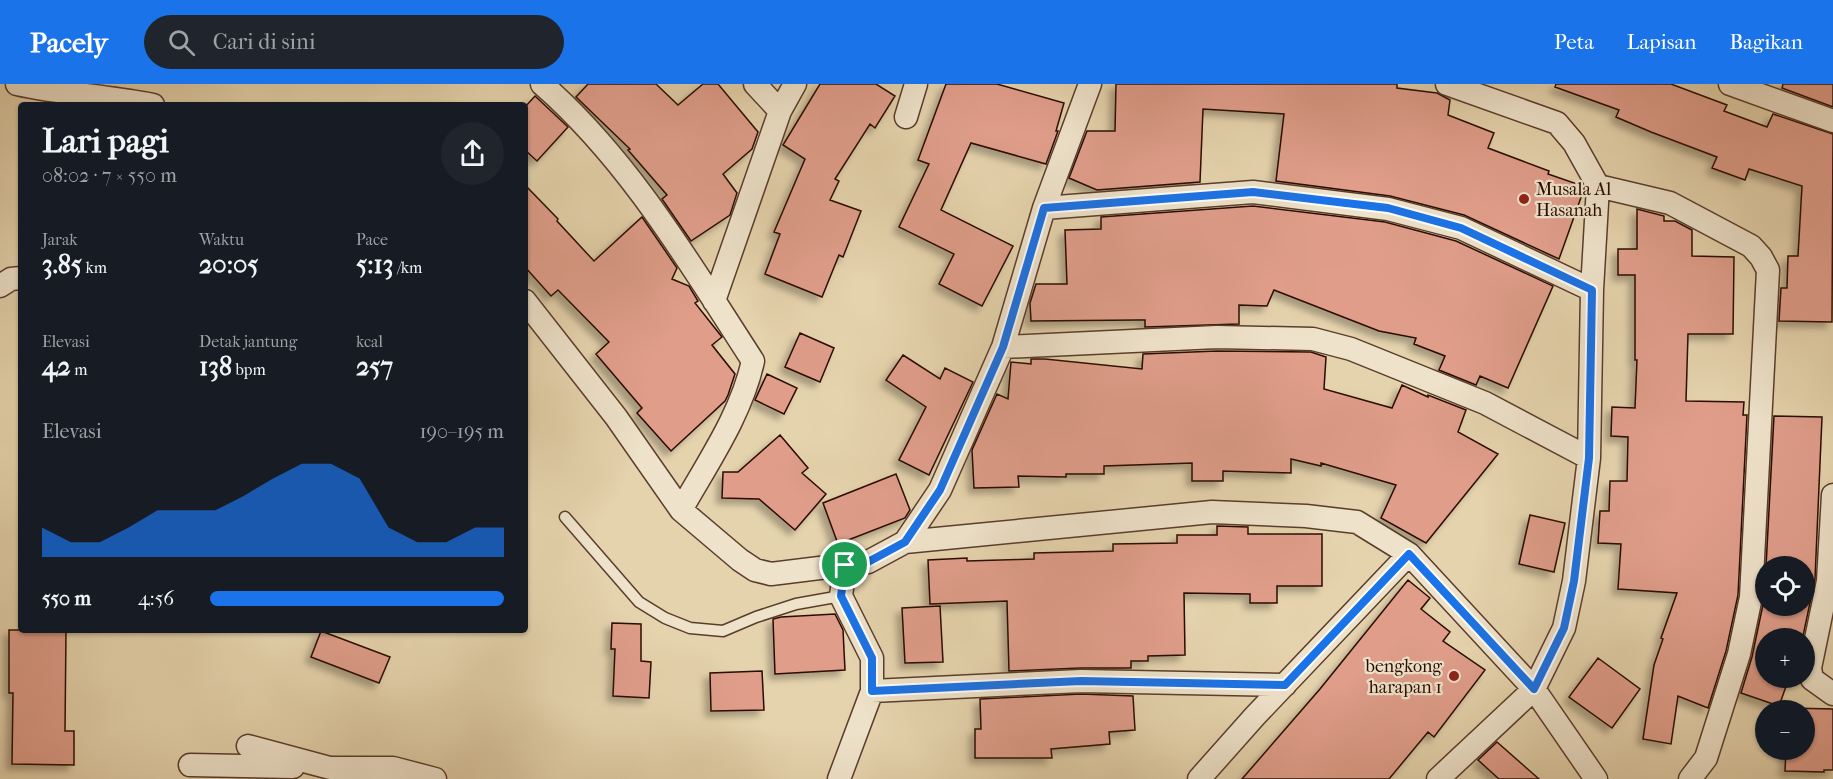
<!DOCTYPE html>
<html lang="id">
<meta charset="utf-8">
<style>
body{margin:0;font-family:"IM FELL French Canon",serif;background:#20242c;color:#f1f3f6;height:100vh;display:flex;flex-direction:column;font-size:22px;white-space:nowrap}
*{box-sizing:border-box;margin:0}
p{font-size:20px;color:#9ea1a6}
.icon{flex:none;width:33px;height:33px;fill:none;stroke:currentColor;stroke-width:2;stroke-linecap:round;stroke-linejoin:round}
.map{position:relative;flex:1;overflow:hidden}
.drawer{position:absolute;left:18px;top:18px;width:510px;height:531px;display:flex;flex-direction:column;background:#171b24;border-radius:6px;box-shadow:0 2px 4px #0004}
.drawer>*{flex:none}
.tools{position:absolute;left:1755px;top:472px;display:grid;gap:12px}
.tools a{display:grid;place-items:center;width:60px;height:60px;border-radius:50%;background:#171b24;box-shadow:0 2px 4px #0004;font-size:30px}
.pin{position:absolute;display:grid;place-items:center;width:51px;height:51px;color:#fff;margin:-26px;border:3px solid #fff;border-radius:50%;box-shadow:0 2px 6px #0007}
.round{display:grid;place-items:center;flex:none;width:63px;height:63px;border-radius:32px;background:#20242c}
.summary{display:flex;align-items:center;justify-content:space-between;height:102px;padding:0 24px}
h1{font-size:33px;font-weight:700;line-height:45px}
.figures{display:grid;grid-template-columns:repeat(3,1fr);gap:9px;height:102px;padding:6px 24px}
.figures div{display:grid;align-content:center}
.figures b{font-size:26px;font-weight:700}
.figures small{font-size:16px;font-weight:400}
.figures p{font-size:16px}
.chart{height:168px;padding:12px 24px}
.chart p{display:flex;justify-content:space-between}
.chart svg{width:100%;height:108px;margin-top:6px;fill:#1a73e8;opacity:.7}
ul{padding:0 24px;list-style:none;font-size:20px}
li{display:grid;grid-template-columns:96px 72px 1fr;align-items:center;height:45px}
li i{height:15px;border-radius:8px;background:#1a73e8}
header{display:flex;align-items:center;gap:36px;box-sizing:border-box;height:84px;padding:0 30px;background:#1a73e8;color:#fff}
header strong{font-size:28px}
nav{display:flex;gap:33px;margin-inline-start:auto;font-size:21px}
.search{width:420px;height:54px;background:#20242c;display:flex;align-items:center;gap:15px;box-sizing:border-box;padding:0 21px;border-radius:33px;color:#9ea1a6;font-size:22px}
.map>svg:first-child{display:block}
</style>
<header>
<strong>Pacely</strong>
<div class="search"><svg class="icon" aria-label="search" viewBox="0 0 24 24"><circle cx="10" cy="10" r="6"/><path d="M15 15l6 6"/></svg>Cari di sini</div>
<nav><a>Peta</a><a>Lapisan</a><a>Bagikan</a></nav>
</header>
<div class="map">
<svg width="1833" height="695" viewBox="0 0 1833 695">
<defs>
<filter id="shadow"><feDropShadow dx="-5.5" dy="5.5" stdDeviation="3" flood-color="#0004"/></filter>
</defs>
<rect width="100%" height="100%" fill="#e5d3ad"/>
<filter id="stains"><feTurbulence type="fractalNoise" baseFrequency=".00333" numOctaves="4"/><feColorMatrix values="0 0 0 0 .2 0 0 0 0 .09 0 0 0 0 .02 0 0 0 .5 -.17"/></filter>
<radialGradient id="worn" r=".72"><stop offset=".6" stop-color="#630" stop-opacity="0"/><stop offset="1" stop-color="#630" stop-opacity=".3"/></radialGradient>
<path fill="#df9d8a" stroke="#2b0b01" stroke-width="1.5" filter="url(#shadow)" d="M588 0H656L678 21 703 0H718L758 48 752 65 723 90 737 109 730 131 691 157 662 115 667 111 628 66 630 65 576 13Z
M820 0H876L895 12 875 44 870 40 835 95 839 97 830 116 861 127 843 173 839 171 822 213 765 190 780 150 774 148 805 75 783 61Z
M946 0H997L1064 19 1056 47H1058L1046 80 971 59 941 126 1013 162 982 222 939 200 954 170 899 143 929 80 918 76Z
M1116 0H1397V4L1437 9 1450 16 1448 31 1494 49 1488 64 1549 87 1548 90 1583 102 1584 105 1559 175 1464 131 1390 112 1276 97 1284 30 1203 25 1200 98 1097 106 1069 94 1087 47H1115Z
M1556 0H1671L1727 21 1724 27 1767 43 1773 30 1833 50 1832 238 1779 237 1781 204H1787L1788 172H1798L1802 102 1749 85 1745 96 1712 84 1717 73 1651 48 1616 33 1619 26 1555 3Z
M1783 0H1833V23L1782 4Z
M535 12 568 43 537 77 525 66V23Z
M525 101 558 135 557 137 594 177 642 133 677 184 672 195 689 202 698 217 695 219 722 253 712 261 735 290 728 311 725 317 671 367 637 329 642 324 596 270 609 258 558 206 551 212 525 183Z
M1253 122 1385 138 1456 157 1553 202 1508 304 1480 292 1476 301 1439 286 1445 272 1414 260 1416 254 1379 247 1274 206 1267 222 1239 221V240L1145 243V236H1137L1031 237 1030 219 1036 200H1067L1065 146 1101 145V133Z
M1637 125 1664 132V137H1675L1692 146V172L1734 173 1733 250H1688L1686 317 1744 318 1743 331H1747L1738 511 1726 567 1708 624 1678 612 1671 660 1643 655 1654 581 1663 555 1661 554 1677 509 1618 505 1621 460 1598 459 1600 427H1609L1610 397H1627L1628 353 1611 352 1612 323 1635 324 1637 276H1635V191H1618V165H1637Z
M800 249 834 264 820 298 785 283Z
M1217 267 1311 268 1326 273 1324 305 1392 324 1402 301 1428 313V311L1466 326 1458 348 1498 370 1426 459 1381 434 1396 401 1321 379V382L1291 375V389L1223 387V397H1192V379L1104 382V390H1066V393L1018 392 1019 403 974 404 972 366 997 310 1008 315 1011 278 1031 280V275H1045L1142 285 1143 270Z
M903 271 940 295 945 284 973 298 929 391 899 376 926 323 886 296Z
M767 290 797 304 784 330 755 316Z
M1774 332 1822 333 1815 495 1803 552 1802 555H1766V594H1789L1779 622 1741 609 1752 573 1764 516 1766 494V522H1804V483H1766Z
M780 351 808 384 802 389 826 410 795 446 759 415 722 414 723 388H738Z
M896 390 910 426 905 434 838 460 823 419Z
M1530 431 1565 439 1554 488 1519 480Z
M1217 442 1248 443V450H1322V502H1277V519H1250V510L1184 509 1185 571 1148 572V577H1131V584H1080L1009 587 1007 517 930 520 928 476 967 474V477L1034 475V469L1113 467V460L1177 459V451H1217Z
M1408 496 1430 514 1421 525 1450 548 1443 557 1485 586 1434 653 1428 648 1389 695H1242L1320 605Z
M940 522 943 578 905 579 902 524Z
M835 530 843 546 845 586 775 590 773 535 781 533Z
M612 539 641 540V577L651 578 649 614 613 612 615 565H611Z
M9 546H66L65 647H74V681L12 680 13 609H9Z
M321 547 390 573 379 599 311 573Z
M1598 574 1640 605 1612 644 1569 613Z
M762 587 764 626 711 627 710 589Z
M1081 610 1133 612 1135 646 1109 648 1110 660 1051 665 1052 674H975V645H981L980 615Z
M1787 624 1833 625V686H1824V688L1785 687 1786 666H1804V627H1787Z
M1497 658 1539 695H1499L1478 676Z"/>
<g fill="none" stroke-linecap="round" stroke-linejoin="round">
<defs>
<path id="lane" d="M565 433 639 518 665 534 690 544 723 547 756 533 796 520 841 512"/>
<path id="street" d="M17 0C62 10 108 12 153 21
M542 0C630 77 690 180 753 277 741 331 708 378 681 426
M1730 0 1833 37
M780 27 795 0
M906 33 916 0
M1598 102 1670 119 1751 162 1761 173 1768 186 1751 513 1739 570 1706 674 1690 695
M1044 124 1253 108 1388 125 1461 144 1592 206
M0 202 11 195 21 194
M525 217 616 333 681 426 740 476 755 486 771 490 868 478 905 458 940 406 1003 263 1044 124 1090 0
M714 217 780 27 755 0
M1003 263 1217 253 1313 255 1351 265 1485 319 1589 374
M1833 411 1828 497 1810 584 1812 595 1833 610
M905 458 1212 428 1306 432 1357 438 1409 470 1534 605 1596 695
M872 607 1081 597 1285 601
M248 662 330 684H393L435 695
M190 681 293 683
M839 695 872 607V574L841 512 845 481
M1199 695 1255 632 1409 470
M1438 695 1534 605 1564 544 1574 497 1589 374 1592 206 1598 102 1574 59 1557 39 1447 0"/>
</defs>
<use href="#lane" stroke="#5a3d2c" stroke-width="13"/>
<use href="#street" stroke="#5a3d2c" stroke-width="25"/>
<use href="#lane" stroke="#eee2ca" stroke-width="10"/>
<use href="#street" stroke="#eee2ca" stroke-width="22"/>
</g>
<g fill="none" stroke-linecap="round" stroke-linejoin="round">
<defs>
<path id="route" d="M1253 108 1388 124 1461 144 1592 206 1589 374 1574 497 1564 544 1534 605 1409 470 1285 601 1081 597 872 607V574L841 512 845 481 868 478 905 458 940 406 1003 263 1044 124Z"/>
</defs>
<use href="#route" stroke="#fff" stroke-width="12"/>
<use href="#route" stroke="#1a73e8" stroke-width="8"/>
</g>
<g fill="#8f2418" stroke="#eee2ca" stroke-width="2">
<circle cx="1524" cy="115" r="6"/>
<circle cx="1454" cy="592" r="6"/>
</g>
<g text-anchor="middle" stroke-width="4.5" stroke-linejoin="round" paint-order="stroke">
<g font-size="18" fill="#2b0b01" stroke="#eee2ca" text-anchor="start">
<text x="1536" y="111">Musala Al<tspan x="1536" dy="21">Hasanah</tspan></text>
<text x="1442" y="588" text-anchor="end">bengkong<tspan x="1442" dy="21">harapan 1</tspan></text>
</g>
</g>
<rect width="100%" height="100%" filter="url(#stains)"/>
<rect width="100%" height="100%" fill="url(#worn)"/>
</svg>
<div class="tools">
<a><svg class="icon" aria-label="locate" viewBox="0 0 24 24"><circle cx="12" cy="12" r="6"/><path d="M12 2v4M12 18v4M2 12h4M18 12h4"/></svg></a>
<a>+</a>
<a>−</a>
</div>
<div class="pin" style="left:845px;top:481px;background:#1e9e55"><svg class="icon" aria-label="arrive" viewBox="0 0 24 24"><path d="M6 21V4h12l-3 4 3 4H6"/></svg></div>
<section class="drawer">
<div class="summary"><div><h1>Lari pagi</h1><p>08:02 · 7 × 550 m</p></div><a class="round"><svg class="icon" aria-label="share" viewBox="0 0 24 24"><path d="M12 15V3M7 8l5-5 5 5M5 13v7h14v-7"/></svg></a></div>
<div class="figures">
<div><p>Jarak</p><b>3.85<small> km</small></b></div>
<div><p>Waktu</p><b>20:05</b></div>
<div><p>Pace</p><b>5:13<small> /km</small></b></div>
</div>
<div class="figures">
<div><p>Elevasi</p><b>42<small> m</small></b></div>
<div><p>Detak jantung</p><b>138<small> bpm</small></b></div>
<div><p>kcal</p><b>257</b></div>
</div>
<div class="chart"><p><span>Elevasi</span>190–195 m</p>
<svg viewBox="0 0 160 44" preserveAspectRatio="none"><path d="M0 44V32L10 38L20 38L30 32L40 25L50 25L60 25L70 19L80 12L90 6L100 6L110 12L120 32L130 38L140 38L150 32L160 32V44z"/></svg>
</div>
<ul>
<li><b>550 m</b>4:56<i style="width:100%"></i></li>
</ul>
</section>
</div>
